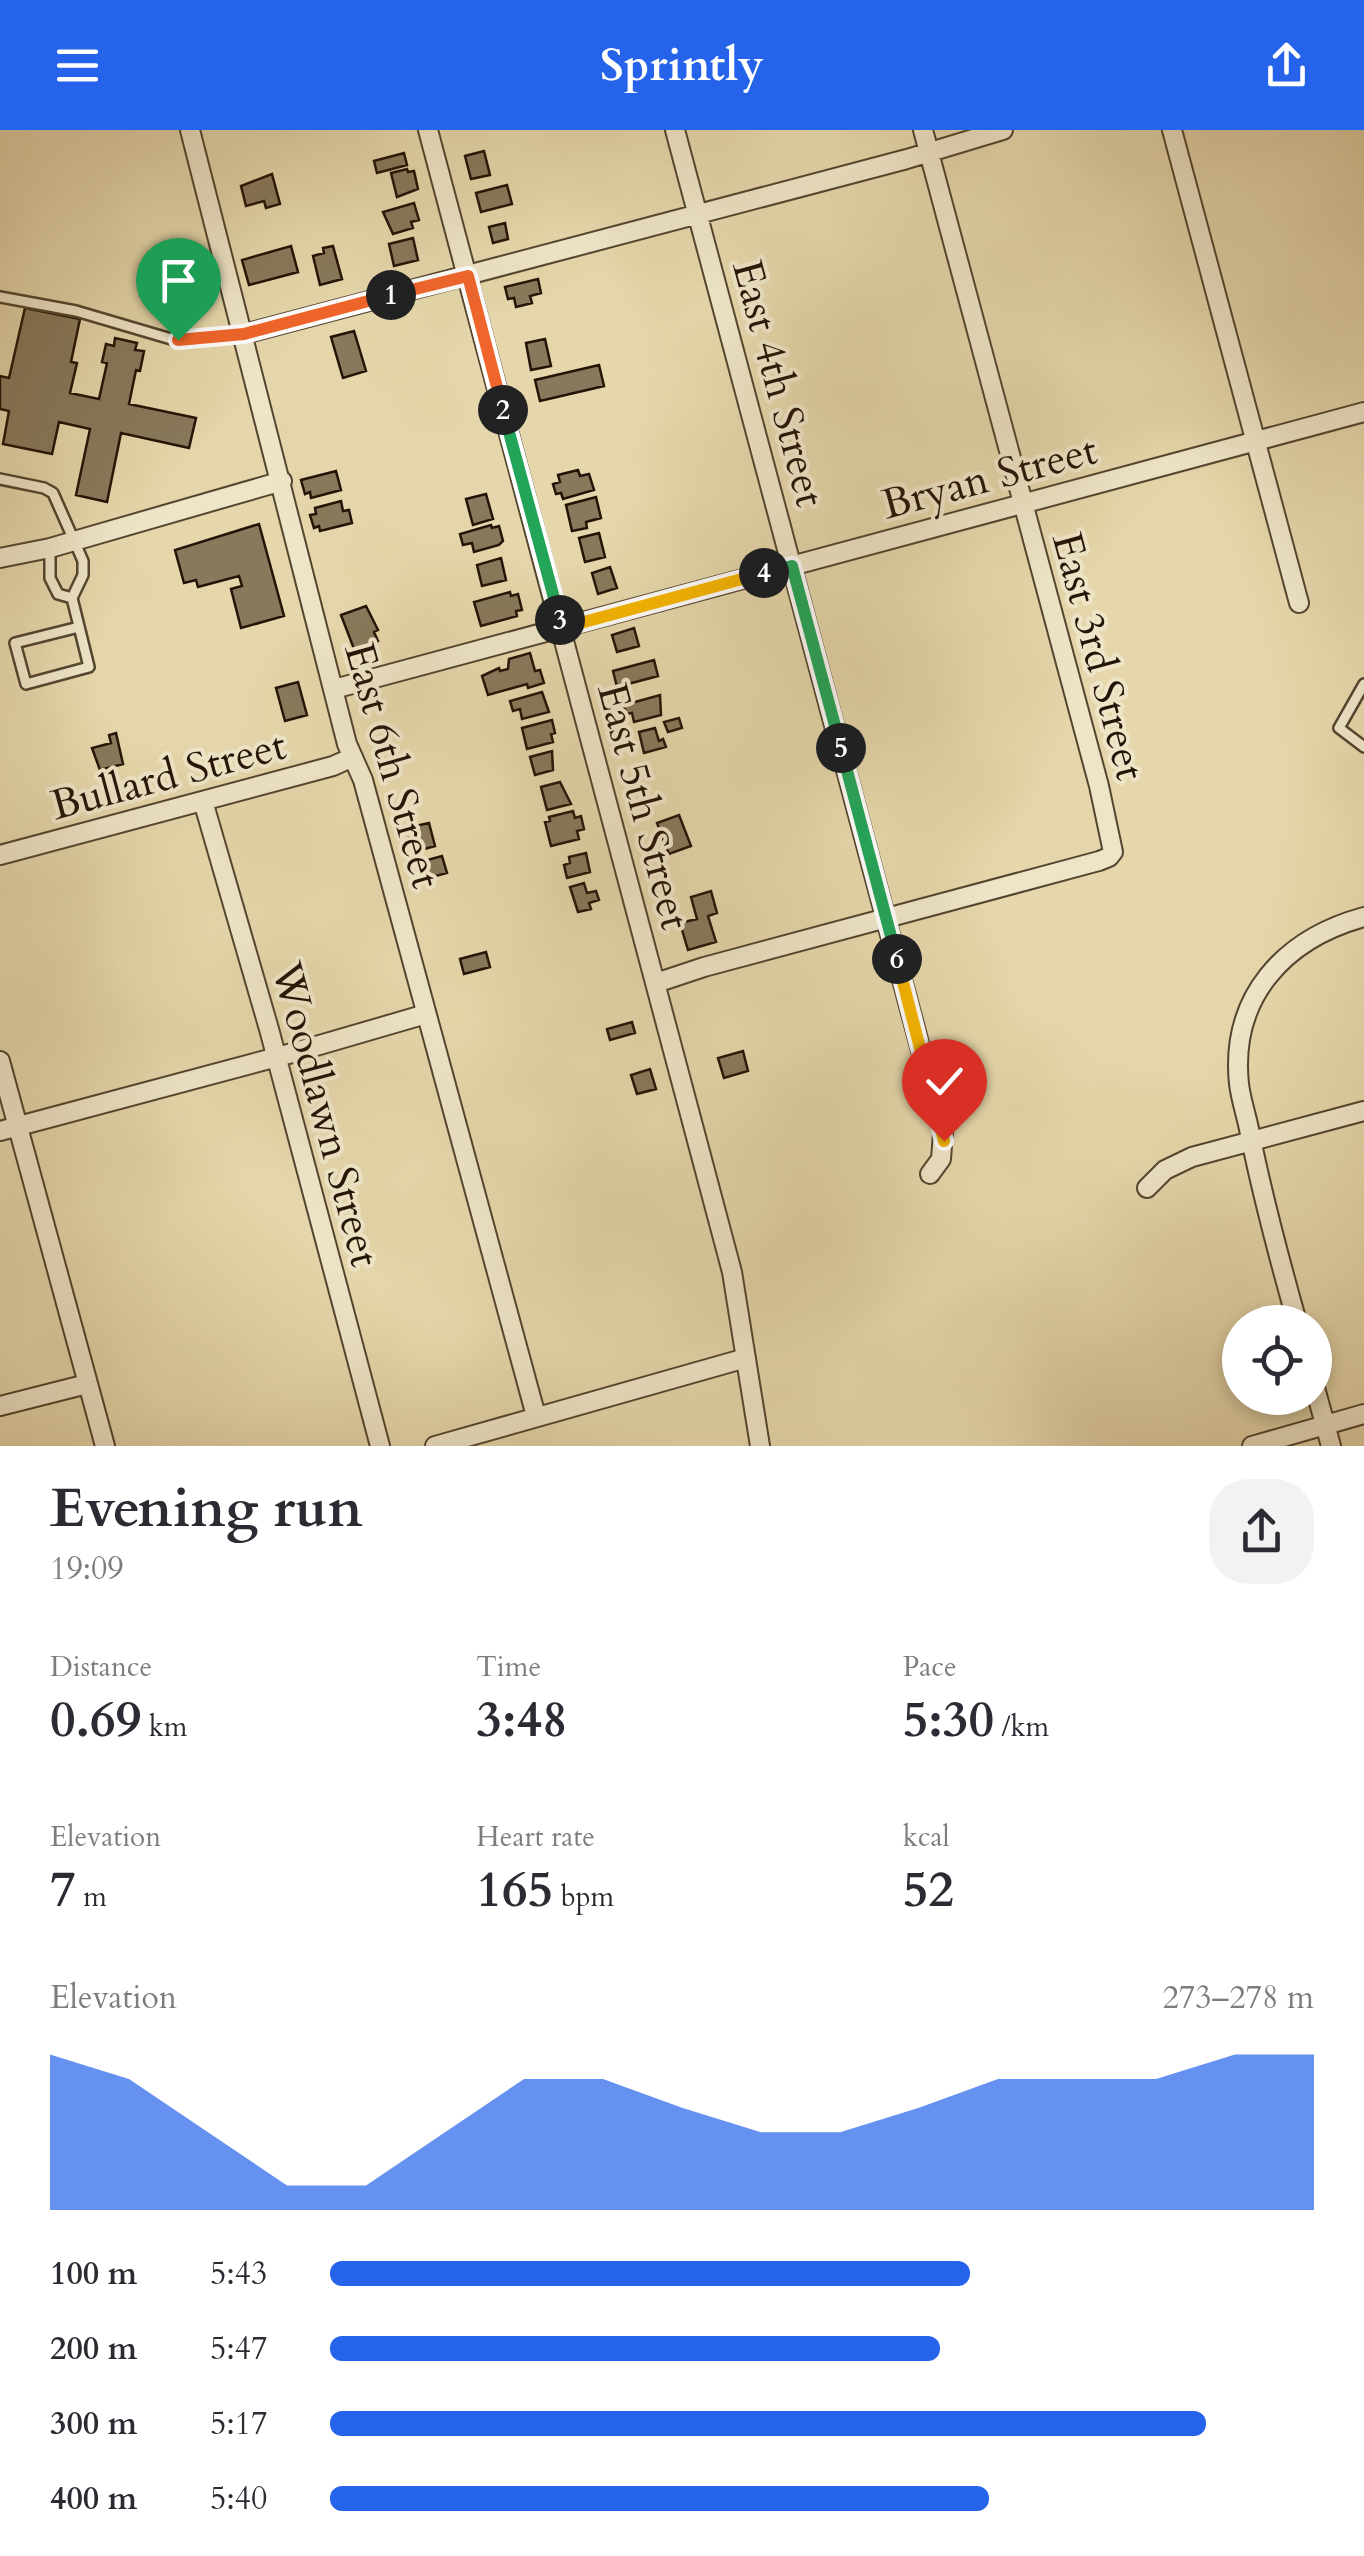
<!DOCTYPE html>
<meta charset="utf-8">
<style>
body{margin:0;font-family:Cardo,serif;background:#f2f2f3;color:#2b2b33;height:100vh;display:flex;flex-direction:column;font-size:38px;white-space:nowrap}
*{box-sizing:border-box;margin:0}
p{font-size:32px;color:#7c7c81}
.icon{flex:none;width:55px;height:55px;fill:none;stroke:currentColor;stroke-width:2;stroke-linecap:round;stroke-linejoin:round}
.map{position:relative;height:1316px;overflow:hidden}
.panel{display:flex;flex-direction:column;background:#fff;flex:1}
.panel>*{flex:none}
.fabs{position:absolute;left:1222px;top:1175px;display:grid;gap:20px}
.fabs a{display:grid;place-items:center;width:110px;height:110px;border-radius:50%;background:#fff;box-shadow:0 5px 15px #0003;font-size:50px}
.pin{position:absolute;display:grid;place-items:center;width:85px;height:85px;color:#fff;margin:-102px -42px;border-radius:50% 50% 50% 0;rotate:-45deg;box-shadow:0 0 10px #0007}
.pin .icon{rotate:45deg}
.km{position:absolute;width:50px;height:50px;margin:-25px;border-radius:50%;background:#222;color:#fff;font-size:28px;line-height:50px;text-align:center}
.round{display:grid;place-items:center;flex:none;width:105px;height:105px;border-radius:40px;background:#f2f2f3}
.headline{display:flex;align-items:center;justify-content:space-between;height:170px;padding:0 50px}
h1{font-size:55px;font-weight:700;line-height:75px}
.figures{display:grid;grid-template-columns:repeat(3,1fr);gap:15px;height:170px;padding:10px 50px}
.figures div{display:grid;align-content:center}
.figures b{font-size:50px;font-weight:700}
.figures small{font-size:28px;font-weight:400}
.figures p{font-size:28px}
.chart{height:280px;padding:20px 50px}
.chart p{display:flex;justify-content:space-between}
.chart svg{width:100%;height:180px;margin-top:10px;fill:#2563eb;opacity:.7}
ul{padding:0 50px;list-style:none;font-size:32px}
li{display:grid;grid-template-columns:160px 120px 1fr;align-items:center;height:75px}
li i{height:25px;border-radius:12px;background:#2563eb}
header{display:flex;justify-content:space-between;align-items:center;height:130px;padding:0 50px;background:#2563eb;color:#fff;font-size:45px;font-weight:700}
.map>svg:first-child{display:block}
</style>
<header><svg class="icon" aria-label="menu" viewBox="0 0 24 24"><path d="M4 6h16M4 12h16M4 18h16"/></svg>Sprintly<svg class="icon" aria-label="share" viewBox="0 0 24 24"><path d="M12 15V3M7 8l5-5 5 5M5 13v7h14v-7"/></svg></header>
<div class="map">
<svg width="1364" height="1316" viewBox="0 0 1364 1316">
<rect width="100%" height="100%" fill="#e5d7ab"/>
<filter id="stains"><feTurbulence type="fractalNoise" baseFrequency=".002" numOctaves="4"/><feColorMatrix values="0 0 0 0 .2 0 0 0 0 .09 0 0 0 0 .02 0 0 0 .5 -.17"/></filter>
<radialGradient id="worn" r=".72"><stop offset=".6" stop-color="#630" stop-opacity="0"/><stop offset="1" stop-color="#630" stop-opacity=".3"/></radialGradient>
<path fill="#88795c" stroke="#241407" stroke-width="2.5" d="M484 21 490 45 471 49 465 26Z
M404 23 407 35 377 43 374 31Z
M407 39 408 42 414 41 418 59 397 67 391 43Z
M272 44 280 74 266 78 264 71 246 76 241 56Z
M507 55 512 74 481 82 476 63Z
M414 73 419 90 411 92 413 98 393 104 383 82Z
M505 93 508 109 493 113 489 97Z
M413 108 418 130 394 136 389 114Z
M291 116 298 142 249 155 242 130Z
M333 116 342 149 320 155 313 126 324 123 323 118Z
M538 149 541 163 530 166 532 173 516 177 514 168 508 169 505 157Z
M25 178 80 189 71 232 77 233 70 263 99 269 107 233 102 232 106 214 114 216 115 208 137 213 135 220 144 221 140 241 136 240 129 274 196 288 189 318 121 303 107 372 76 365 90 299 59 292 52 324 3 314 9 281 0 279V246L9 248Z
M354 201 366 241 343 248 331 207Z
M545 209 551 236 531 240 526 213Z
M599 235 604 256 540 271 535 250Z
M578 340 580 346 589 344 594 360 563 369 561 363 556 364 553 354 560 352 558 345Z
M336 341 341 360 311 368 310 362 305 364 301 350Z
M486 364 493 389 473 395 466 369Z
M596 367 601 388 586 392 587 398 572 401 566 375Z
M341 371 343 381 349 380 352 393 320 401 319 396 314 398 310 385 316 384 315 378Z
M259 394 284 486 241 498 231 459 242 456 239 446 198 457 196 450 184 453 175 420Z
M491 395 492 398 499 396 503 411 499 415 474 422 472 413 463 415 460 404Z
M599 403 605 427 585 432 579 408Z
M501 428 506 450 482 456 477 435Z
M610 437 617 458 598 464 592 443Z
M510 462 511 466 518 464 522 480 516 481 517 486 481 496 474 472Z
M366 476 378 500 374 502 378 511 354 519 341 485Z
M634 498 639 516 617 522 612 505Z
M530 523 535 541 540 540 544 553 528 558 527 554 488 565 482 546 499 538 500 541 508 539 509 529Z
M654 530 658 546 617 557 613 541Z
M298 552 307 585 285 591 276 558Z
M542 562 549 582 522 589 520 579 513 581 510 571Z
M660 565 661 585 634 592 632 583 626 584 624 575Z
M679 588 682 598 668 602 664 592Z
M552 590 555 603 551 604 553 612 527 619 522 598Z
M655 598 659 611 663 609 666 617 644 623 639 602Z
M116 603 123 634 100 640 92 618 111 613 109 605Z
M552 621 553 640 535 645 530 627Z
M560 652 571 674 547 680 541 657Z
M573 681 575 688 581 686 584 699 577 701 579 709 551 716 545 692 550 691 549 687Z
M679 685 691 716 669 724 657 693Z
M429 693 435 716 413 722 409 707 414 706 411 697Z
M586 723 590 742 567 748 564 735 570 733 569 727Z
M442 726 447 743 421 750 416 733Z
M584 753 587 763 596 761 599 770 589 773 591 779 578 782 570 757Z
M711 761 717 783 708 786 716 812 688 820 680 793 697 789 691 767Z
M486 822 490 837 464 844 460 829Z
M632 892 635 903 610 910 607 899Z
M743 921 748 941 724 948 718 928Z
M650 939 656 959 637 964 631 945Z"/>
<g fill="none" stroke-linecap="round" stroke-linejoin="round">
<defs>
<path id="service" d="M0 167 76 181 178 211 241 204
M0 349 44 358 53 363 83 431V445L72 468 58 464 50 448V418
M72 468 89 537 26 554 15 513 79 497
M1364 554 1339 598 1364 617"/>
<path id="minor" d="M190 0 347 614 363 650 536 1286
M428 0 732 1142 760 1316
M675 0 943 1003 941 1029 930 1044
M1172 0 1299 473
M244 204 907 29 1003 0
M0 428 50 418 282 351
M334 559 1364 282
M203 671 269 899 380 1316
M0 725 333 636 353 627
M656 853 704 837 1099 731 1109 727 1113 722 1099 656 923 0
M0 931 105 1316
M0 1001 292 923 426 884
M1147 1058 1165 1040 1192 1027 1364 981
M1297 1192C1279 1128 1262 1065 1249 999 1246 984 1241 970 1239 954 1230 867 1284 809 1364 787
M1315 1258 1331 1316
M0 1276 87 1254
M435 1316 746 1228
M1252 1316 1364 1284"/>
</defs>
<use href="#service" stroke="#544530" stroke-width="14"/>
<use href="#minor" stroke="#544530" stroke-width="22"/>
<use href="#service" stroke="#eee5c8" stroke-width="9"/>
<use href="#minor" stroke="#eee5c8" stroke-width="18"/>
</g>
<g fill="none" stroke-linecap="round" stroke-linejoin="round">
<defs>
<path id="split-1" d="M178 210 244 204 391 165"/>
<path id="split-2" d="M391 165 468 146 503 280"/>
<path id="split-3" d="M503 280 560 490"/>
<path id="split-4" d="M560 490 562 498 764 443"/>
<path id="split-5" d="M764 443 792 436 841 618"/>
<path id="split-6" d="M841 618 897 829"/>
<path id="split-7" d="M897 829 944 1011"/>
</defs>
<use href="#split-1" stroke="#fff" stroke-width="20"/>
<use href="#split-2" stroke="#fff" stroke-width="20"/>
<use href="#split-3" stroke="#fff" stroke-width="20"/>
<use href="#split-4" stroke="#fff" stroke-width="20"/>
<use href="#split-5" stroke="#fff" stroke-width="20"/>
<use href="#split-6" stroke="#fff" stroke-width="20"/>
<use href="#split-7" stroke="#fff" stroke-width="20"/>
<use href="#split-1" stroke="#f0652b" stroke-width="12"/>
<use href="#split-2" stroke="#f0652b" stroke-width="12"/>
<use href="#split-3" stroke="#22a559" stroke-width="12"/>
<use href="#split-4" stroke="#f5b400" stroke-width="12"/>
<use href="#split-5" stroke="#22a559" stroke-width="12"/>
<use href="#split-6" stroke="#22a559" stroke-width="12"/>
<use href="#split-7" stroke="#f5b400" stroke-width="12"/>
</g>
<g text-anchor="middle" stroke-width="8" stroke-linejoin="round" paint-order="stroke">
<g font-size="42" fill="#241407" stroke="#eee5c8">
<text transform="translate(780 253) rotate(75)" y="15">East 4th Street</text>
<text transform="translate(989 346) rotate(-15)" y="15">Bryan Street</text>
<text transform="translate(1100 526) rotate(75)" y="15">East 3rd Street</text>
<text transform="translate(394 635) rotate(74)" y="15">East 6th Street</text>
<text transform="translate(168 644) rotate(-15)" y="15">Bullard Street</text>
<text transform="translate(645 676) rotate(75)" y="15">East 5th Street</text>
<text transform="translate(327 984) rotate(75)" y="15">Woodlawn Street</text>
</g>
</g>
<rect width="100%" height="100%" filter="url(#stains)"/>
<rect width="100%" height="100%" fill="url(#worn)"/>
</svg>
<div class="fabs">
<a><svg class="icon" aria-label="locate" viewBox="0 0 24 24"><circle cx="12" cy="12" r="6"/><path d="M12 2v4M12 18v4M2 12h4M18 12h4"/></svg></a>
</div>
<div class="pin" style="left:178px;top:210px;background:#1e9e55"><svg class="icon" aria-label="arrive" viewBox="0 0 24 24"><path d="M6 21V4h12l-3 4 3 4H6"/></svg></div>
<div class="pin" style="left:944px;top:1011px;background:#d93025"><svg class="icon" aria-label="check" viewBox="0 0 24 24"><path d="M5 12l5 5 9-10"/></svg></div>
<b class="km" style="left:391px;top:165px">1</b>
<b class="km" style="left:503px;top:280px">2</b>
<b class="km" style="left:560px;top:490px">3</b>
<b class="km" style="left:764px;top:443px">4</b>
<b class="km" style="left:841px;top:618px">5</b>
<b class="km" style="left:897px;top:829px">6</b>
</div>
<section class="panel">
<div class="headline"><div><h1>Evening run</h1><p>19:09</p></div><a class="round"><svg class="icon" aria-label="share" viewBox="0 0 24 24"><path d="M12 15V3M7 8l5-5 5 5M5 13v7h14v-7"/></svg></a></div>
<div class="figures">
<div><p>Distance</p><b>0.69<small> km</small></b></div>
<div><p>Time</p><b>3:48</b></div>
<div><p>Pace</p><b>5:30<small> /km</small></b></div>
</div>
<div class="figures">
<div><p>Elevation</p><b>7<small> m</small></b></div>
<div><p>Heart rate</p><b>165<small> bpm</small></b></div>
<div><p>kcal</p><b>52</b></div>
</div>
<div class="chart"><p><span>Elevation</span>273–278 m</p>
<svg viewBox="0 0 160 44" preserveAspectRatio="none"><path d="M0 44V6L10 12L20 25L30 38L40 38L50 25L60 12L70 12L80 19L90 25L100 25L110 19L120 12L130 12L140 12L150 6L160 6V44z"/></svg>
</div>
<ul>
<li><b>100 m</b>5:43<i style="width:65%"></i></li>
<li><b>200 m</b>5:47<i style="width:62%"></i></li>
<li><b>300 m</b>5:17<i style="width:89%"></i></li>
<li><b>400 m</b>5:40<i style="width:67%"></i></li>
</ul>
</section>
